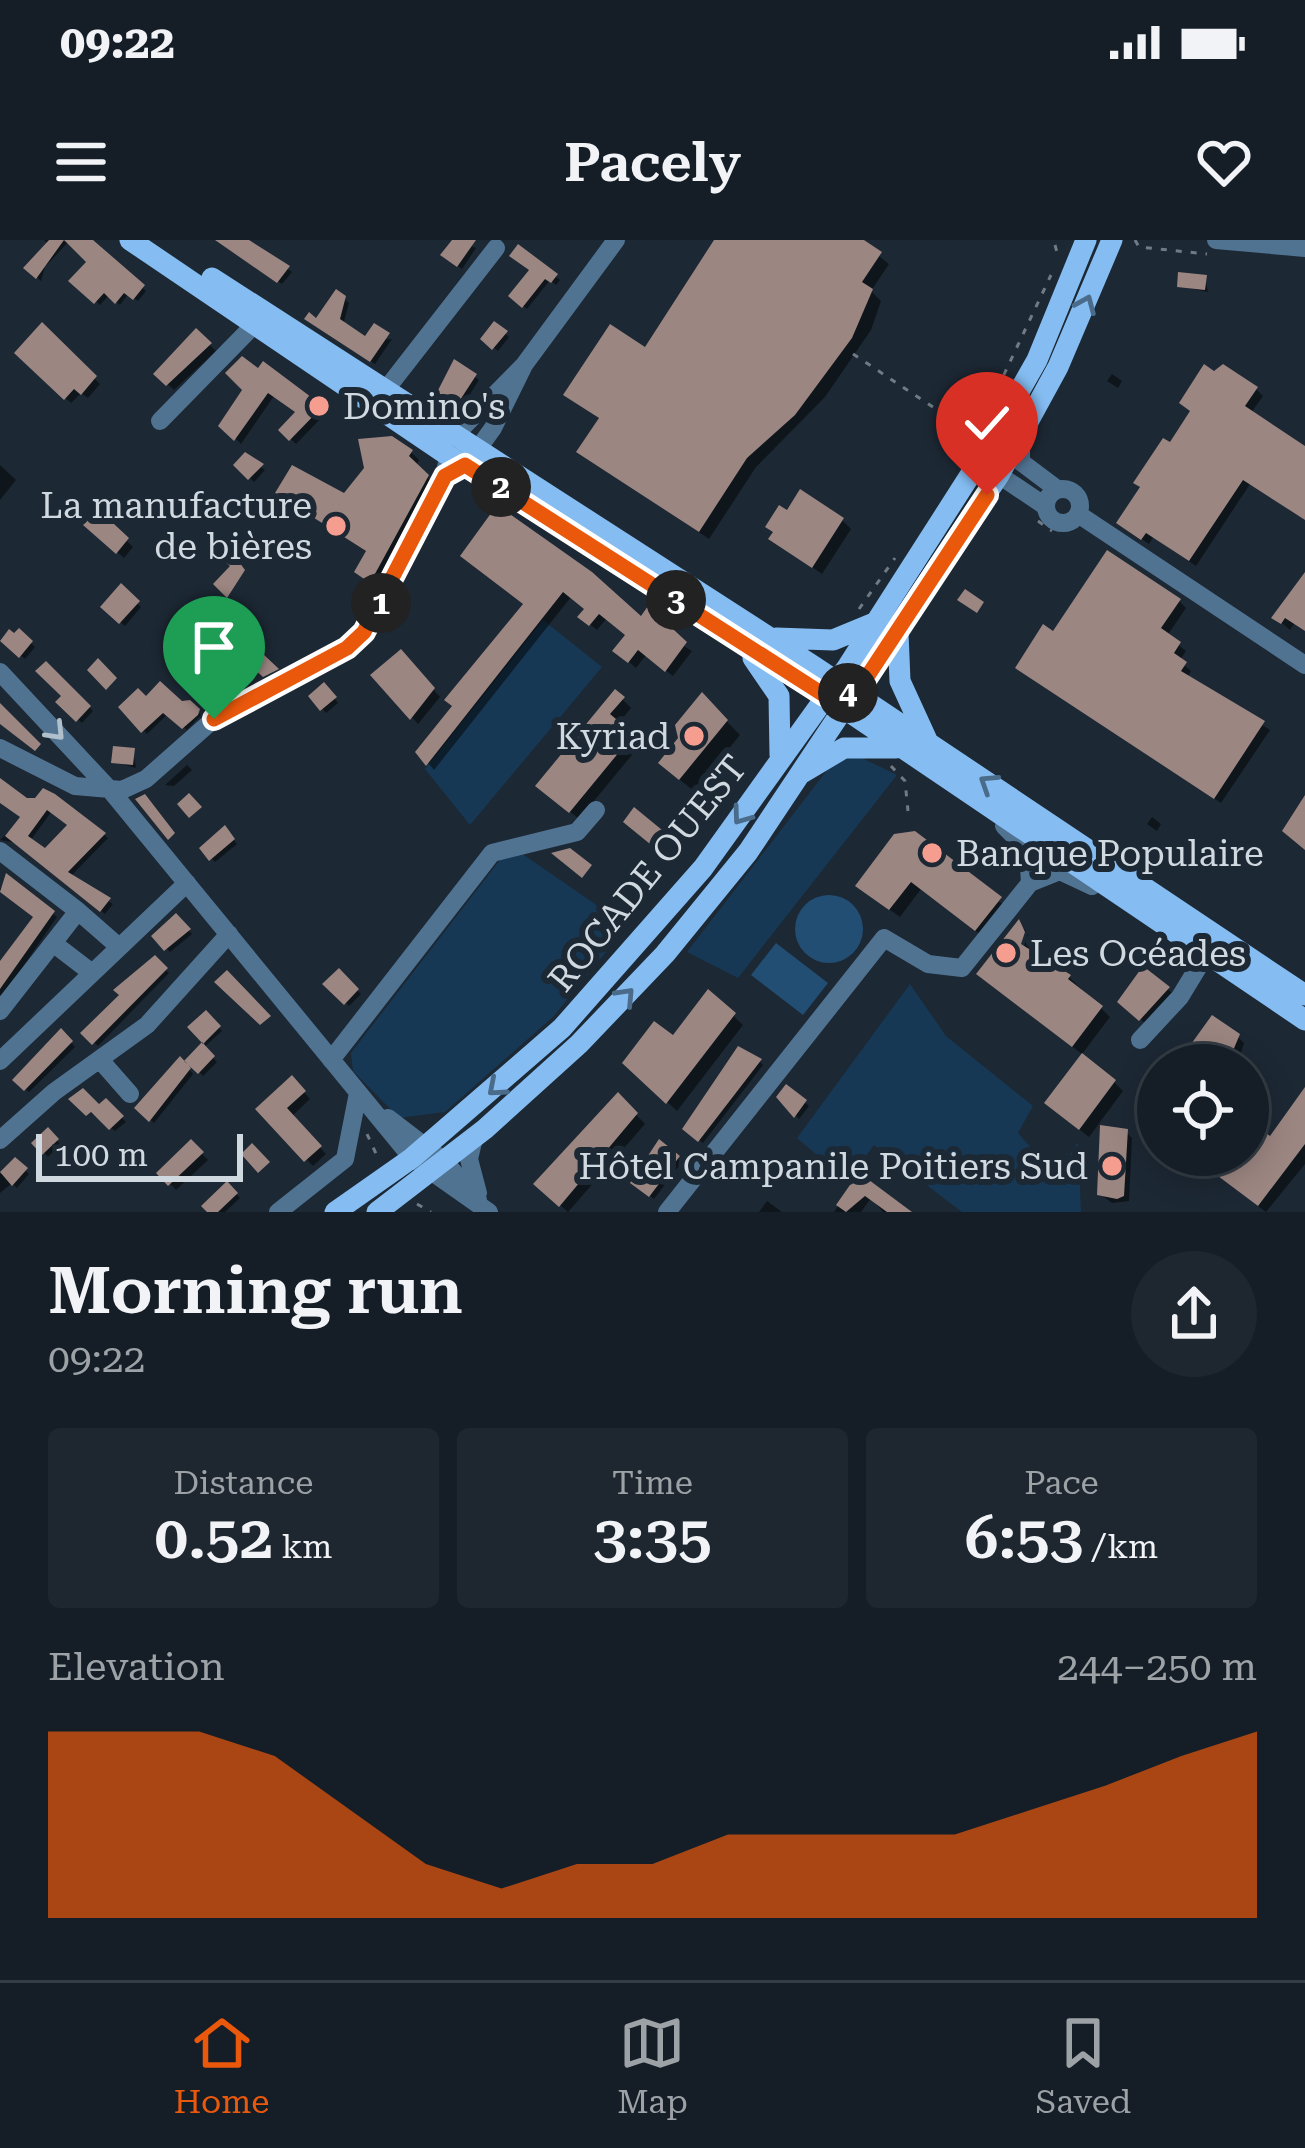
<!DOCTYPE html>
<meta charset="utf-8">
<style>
body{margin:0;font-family:"Roboto Serif",serif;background:#1e272f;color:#f1f3f6;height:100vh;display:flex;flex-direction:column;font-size:45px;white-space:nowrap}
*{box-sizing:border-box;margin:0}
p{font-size:39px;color:#9da2a7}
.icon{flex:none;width:66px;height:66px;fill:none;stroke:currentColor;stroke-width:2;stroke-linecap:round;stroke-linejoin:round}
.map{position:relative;height:972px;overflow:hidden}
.details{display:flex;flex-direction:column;background:#151e27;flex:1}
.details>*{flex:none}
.fabs{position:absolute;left:1137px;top:804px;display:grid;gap:24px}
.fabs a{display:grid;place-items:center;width:132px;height:132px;border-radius:50%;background:#151e27;box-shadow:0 6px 30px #0003,0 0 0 3px #343c44;font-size:60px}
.scale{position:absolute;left:36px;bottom:30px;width:207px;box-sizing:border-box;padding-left:12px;border:6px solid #d0d8e0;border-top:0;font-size:33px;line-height:42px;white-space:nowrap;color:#d0d8e0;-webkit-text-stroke:9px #1c2834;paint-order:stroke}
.pin{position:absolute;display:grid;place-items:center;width:102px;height:102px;color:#fff;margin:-123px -51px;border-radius:50% 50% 50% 0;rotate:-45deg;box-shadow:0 0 12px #0007}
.pin .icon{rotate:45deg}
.km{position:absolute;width:60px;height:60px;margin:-30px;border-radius:50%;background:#222;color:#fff;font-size:33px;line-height:60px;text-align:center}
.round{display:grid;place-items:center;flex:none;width:126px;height:126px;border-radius:63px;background:#1e272f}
.head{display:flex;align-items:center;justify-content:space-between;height:204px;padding:0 48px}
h1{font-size:66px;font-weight:600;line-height:90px}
.stats{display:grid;grid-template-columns:repeat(3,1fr);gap:18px;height:204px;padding:12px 48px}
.stats div{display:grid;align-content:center;border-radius:12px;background:#1e272f;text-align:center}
.stats b{font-size:60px;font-weight:600}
.stats small{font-size:33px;font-weight:400}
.stats p{font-size:33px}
.chart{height:336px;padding:24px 48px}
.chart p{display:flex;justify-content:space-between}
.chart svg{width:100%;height:216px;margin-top:12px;fill:#ea580c;opacity:.7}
.status{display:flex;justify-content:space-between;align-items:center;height:84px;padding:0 60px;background:#151e27;direction:ltr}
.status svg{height:33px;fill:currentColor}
header{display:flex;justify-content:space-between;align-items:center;height:156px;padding:0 48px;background:#151e27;font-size:54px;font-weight:600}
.menu{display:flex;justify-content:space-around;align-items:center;height:168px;border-top:3px solid #343c44;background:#151e27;font-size:33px;color:#9da2a7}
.menu a{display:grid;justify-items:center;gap:6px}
.menu .active{color:#ea580c}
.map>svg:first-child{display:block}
</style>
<div class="status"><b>09:22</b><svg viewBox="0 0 49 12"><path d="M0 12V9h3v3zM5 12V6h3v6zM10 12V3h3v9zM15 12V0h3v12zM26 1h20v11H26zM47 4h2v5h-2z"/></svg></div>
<header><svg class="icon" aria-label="menu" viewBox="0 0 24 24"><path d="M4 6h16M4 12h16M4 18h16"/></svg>Pacely<svg class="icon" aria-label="heart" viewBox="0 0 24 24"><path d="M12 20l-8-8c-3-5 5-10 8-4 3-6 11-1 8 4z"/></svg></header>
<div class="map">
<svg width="1305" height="972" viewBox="0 0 1305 972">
<rect width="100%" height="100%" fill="#1c2834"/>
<path fill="#173854" d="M543 380 602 427 470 585 425 529Z
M845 518H862L897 535 738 738 687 712 828 529Z
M521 613 627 686 553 777 445 872 399 878 353 831 351 813 503 616Z
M910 744 946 796 1033 866 1018 893 1056 936 1078 902 1081 972H962L874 905 847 941 797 898Z"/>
<path fill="#224e74" d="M795 689a34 34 0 1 1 68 0a34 34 0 1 1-68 0Z
M776 703 828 743 803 775 751 735Z"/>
<path fill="#0007" fill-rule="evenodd" d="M44 0H70L45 27 41 41 27 28 49 5Z
M219 0H243L292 32 282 44Z
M456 0 476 8 462 29 448 19Z
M718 0H858L889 24 871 51 881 61 871 90 825 157 756 227 709 299 580 212 601 180 567 155 646 111Z
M89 1 146 51 138 61 128 54 120 65 109 55 100 65 72 41 90 22Z
M519 8 560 40 556 45 550 40 527 69 512 56 533 31Z
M1205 38 1208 52 1180 46Z
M344 59 349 63 343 85 366 100 392 99 375 124 311 83Z
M495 85 509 97 498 111 484 99Z
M42 87 100 144 88 158 81 153 71 163 18 113Z
M196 92 216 111 174 150 157 134Z
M455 123 479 140 456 176 440 166Z
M264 125 326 173 296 204 282 190 298 173 274 156 241 204 222 185Z
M1112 134 1122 141 1118 148 1107 141Z
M1256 149 1263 156 1251 173 1305 209V280L1250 244 1196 326 1153 297 1149 304 1127 289 1171 206Z
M411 212 419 220 416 226 436 246 380 349 357 332 368 313 279 253 345 257Z
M245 216 265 230 254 242 237 225Z
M0 225 16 240 0 260Z
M99 274 133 307 124 318 87 285Z
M842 280 851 289 822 334 772 299Z
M464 316 641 380 692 411 673 436 646 415 636 428 623 417 629 395 607 378 597 390 581 377 587 369 571 357 434 530 419 512 526 364Z
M1305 334V391L1294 384 1290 390 1275 377Z
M121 348 141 367 125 386 104 367Z
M1179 361 1186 368 1167 396 1186 411 1179 421 1191 431 1187 438 1270 490 1221 563 1025 434 1054 395Z
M19 392 35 407 25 419 3 400Z
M401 413 440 457 418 484 375 436Z
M46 425 93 471 82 483 60 462 65 456Z
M324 446 338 463 326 473 312 456Z
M616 453 631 468 618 484 641 504 579 579 548 554Z
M702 456 740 495 694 551 675 536 681 499Z
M146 460 189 463 201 475 187 490 168 474 147 494 122 467Z
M133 511 136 528 115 522Z
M187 525 192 530 174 546 165 545Z
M0 543 26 561 54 557 108 598 70 637 113 664 105 674 17 603 0 600 23 578 0 558ZM52 571 71 586 45 612 30 601Z
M1152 577 1161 584 1157 591 1147 584Z
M225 589 237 604 215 622 203 609Z
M895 597 1009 668 985 698 921 649 900 677 868 654Z
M7 637 57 677 0 760V725L37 677 0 649Z
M176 677 192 694 170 712 155 696Z
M1019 684 1026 691 1020 698V719L1028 693 1030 713 1069 737 1110 777 1082 814 989 743Z
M154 719 169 733 98 806 84 793Z
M1144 731 1175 755 1147 785 1121 762Z
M338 732 361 754 349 766 326 744Z
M709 753 743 785 677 871 626 823 673 800Z
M206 774 222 791 203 808 217 822 203 836 189 821 206 802 191 788Z
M61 792 75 807 29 852 16 840Z
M1238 797 1244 803 1237 825H1216Z
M180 820 193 834 154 883 138 868Z
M760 822 763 825 703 903 686 888Z
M292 839 310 859 291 877 326 914 313 926 259 869Z
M1114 842 1123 851 1089 897 1057 872Z
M787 848 809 866 799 879 780 857Z
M1305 853V924L1266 972 1207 927 1200 915H1248V884L1270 900Z
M618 856 645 884 568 972 546 953Z
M72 859 99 868 106 862 126 882 115 891Z
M48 891 60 904 48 917 36 903Z
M1126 892 1132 898 1129 961 1112 963 1100 954Z
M191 903 208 920 176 950 160 933Z
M659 904 682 922 654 959 634 943Z
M13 919 29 934 17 948 12 943 0 953V934Z
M859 936 907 972H883L871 958 861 972H834Z
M227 945 240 958 225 972H212Z
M767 961 782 972H759Z"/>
<path fill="#9c8682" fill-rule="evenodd" d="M49 0H64L36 39 23 28Z
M64 0H93L145 45 133 60 124 53 115 64 104 53 94 64 68 41 86 22Z
M215 0H249L290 26 277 43Z
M452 0H476L457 27 440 15Z
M714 0H864L882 12 862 42 873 49 852 98 795 175 747 218 699 292 576 212 599 178 563 155 610 84 645 107Z
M518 4 558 34 551 43 545 39 522 68 508 56 529 30 509 16Z
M1178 32 1207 35 1205 50 1177 47Z
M336 49 346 56 340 79 365 96 374 83 390 93 370 122 304 79 309 72 316 78Z
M494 81 508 91 492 110 480 99Z
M42 82 97 136 81 155 74 149 64 160 14 113Z
M196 88 212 103 166 146 153 134Z
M242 116 258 128 263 121 323 166 289 201 278 190 295 172 268 153 234 201 218 186 242 150 225 133Z
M454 119 477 134 451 174 432 162Z
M1204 124 1214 131 1223 124 1258 147 1245 166 1305 206V280L1243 240 1189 321 1146 293 1141 300 1116 283 1140 247 1133 243 1163 198 1170 202 1190 171 1179 163Z
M392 196 413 210 409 216 429 235 370 343 354 332 366 311 275 253 292 225 344 253 364 228 358 199Z
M245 212 264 224 248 240 233 225Z
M800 249 844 278 812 328 768 299 773 292 765 287 779 265 787 270Z
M497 265 592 332 641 376 648 366 687 402 665 432 638 410 628 423 612 411 625 395 599 374 589 386 577 377 584 369 563 352 426 526 415 512 452 466 444 460 523 364 460 316Z
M99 270 129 298 116 314 83 285Z
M1107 310 1181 359 1161 388 1181 402 1174 413 1187 422 1181 431 1265 481 1214 559 1015 428 1043 384 1053 391Z
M231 311 245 330 227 358 213 344 230 326 223 320Z
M1305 332V391L1285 378 1281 384 1271 378Z
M121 343 140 361 119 384 100 367Z
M965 349 984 362 977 373 957 360Z
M221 376 247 399 279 429 263 437 208 387Z
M19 388 33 401 19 418 0 401 9 389 14 393Z
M401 409 435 448 410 480 370 435Z
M98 418 117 438 106 450 87 430Z
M46 421 91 466 76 482 55 462 61 456 35 431Z
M160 441 182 461 190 460 200 469 198 475 182 489 163 473 141 493 118 467 138 448 146 456Z
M324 442 337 457 320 471 308 456Z
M615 449 625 457 610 474 634 494 569 573 535 546Z
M702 452 728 480 679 540 658 523 678 498 675 485Z
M0 463 41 504 35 511 0 484Z
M113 506 135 508 133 525 111 523Z
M0 538 27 558H35L43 548 55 554 106 593 68 632 111 658 100 672 5 596 20 577 0 563ZM47 570 67 585 45 608 28 596Z
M189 553 202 567 189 578 177 564Z
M145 554 175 593 168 600 135 559Z
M1305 555V610L1282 591Z
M634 567 662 590 650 604 623 582Z
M225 585 235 599 209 621 199 608Z
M915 591 1002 657 975 691 911 642 889 670 855 646 894 594Z
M570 608 592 625 582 638 551 613Z
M6 633 55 671 0 749V721L33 677 0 652Z
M176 673 191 689 164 711 151 696Z
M1019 679 1025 692 1021 704 1071 735 1068 739 1103 766 1072 807 976 734Z
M155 715 168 728 92 805 80 793 119 755 113 750Z
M1143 726 1170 747 1139 781 1117 762Z
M339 728 359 749 344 765 322 744Z
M227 730 271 776 260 785 214 742Z
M708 749 736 773 666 864 622 823 654 781 673 795Z
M206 770 221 786 203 804 187 787Z
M1212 775 1240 794 1227 825H1214L1189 807Z
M61 788 73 801 24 851 12 840Z
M202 802 215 816 198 834 184 821Z
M738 806 762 819 698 902 682 889Z
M1082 813 1116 840 1079 890 1044 863Z
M180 816 191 828 149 882 134 868Z
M292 835 306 851 287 868 322 906 304 922 255 869Z
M786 844 807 860 794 878 776 857Z
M1305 847V904L1258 966 1190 915H1248V880L1270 896Z
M83 848 99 864 106 858 124 876 109 890 91 872 86 876 68 859Z
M618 852 638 873 559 967 533 944Z
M1100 885 1128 889 1124 956 1117 959 1097 955Z
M48 887 59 899 42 915 31 903Z
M191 899 204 912 168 946 156 933Z
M659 899 680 916 649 957 630 943Z
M252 903 270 922 258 933 241 914Z
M15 917 28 928 12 946 0 932Z
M859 932 869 940 912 972H887L865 956 846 972 836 965Z
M227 941 238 953 218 972H207L201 966Z"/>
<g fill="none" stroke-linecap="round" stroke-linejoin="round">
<path stroke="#717b85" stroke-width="3" stroke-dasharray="6 9" stroke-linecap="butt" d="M1135 0 1139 7 1207 14
M1055 5 1058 16
M853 114 975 195
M991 162 1051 35
M1038 281 1052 291
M859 369 895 318
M891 526 905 541 908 571
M367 894 378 918
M417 964 431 972"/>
<path stroke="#517392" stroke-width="18" d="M1216 0 1305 8
M384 152 496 8
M160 181 254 85
M1021 197V222L1057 249
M470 220 493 188 524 125 616 0
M999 235 1045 266
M1046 266a17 17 0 1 1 34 0a17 17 0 1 1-34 0Z
M1078 274 1305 425
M0 432 111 551 412 918 489 972
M0 508 75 546 122 550 146 539 214 479 347 408 372 382 444 236 453 197 524 125
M1004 586 1028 610 1030 643
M0 611 78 671 0 771
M78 671 118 706
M53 703 92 733
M1140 800 1180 757 1211 706
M331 820 492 613 577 592 596 570
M0 821 187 643
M101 821 130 854
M388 878 444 921 478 960
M474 898 469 919 478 953
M0 900 54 852 147 785 229 694
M278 972 345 919 358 853
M667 972 884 698 928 724 962 728 1030 643 1060 631 1092 646"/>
<path stroke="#85bdf2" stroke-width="21" d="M130 0 446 214 805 442 1305 780
M212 38 815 427 1305 755
M898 393 900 441 927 500
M776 398 833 400 879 381
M753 418 779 456 780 515
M802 533 844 508H896
M335 972 412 918 562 788 703 628 848 426 983 215 1037 120 1086 0
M377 972 485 889 579 804 665 714 748 612 999 235 1058 127 1112 0"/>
</g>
<defs><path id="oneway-chevron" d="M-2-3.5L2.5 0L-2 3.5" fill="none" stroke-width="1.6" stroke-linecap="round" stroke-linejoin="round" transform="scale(3)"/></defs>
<g stroke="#4b6b8a">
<use href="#oneway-chevron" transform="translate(1086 64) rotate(-67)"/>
<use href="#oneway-chevron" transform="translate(988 543) rotate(-147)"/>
<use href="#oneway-chevron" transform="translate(741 576) rotate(126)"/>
<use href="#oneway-chevron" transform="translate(626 756) rotate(-47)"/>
<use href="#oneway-chevron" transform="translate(496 848) rotate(139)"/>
</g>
<use stroke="#b0bfcc" href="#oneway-chevron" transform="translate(56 492) rotate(46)"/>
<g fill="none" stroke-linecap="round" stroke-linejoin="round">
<defs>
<path id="route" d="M214 479 347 408 364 392 445 236 465 225 824 455 836 444 850 454 859 449 987 255"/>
</defs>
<use href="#route" stroke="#fff" stroke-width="24"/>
<use href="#route" stroke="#ea580c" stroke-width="15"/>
</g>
<g fill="#f59d8f" stroke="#1c2834" stroke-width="4.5">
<circle cx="319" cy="166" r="12"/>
<circle cx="336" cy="286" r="12"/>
<circle cx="694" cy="496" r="12"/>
<circle cx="932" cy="613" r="12"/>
<circle cx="1006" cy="713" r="12"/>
<circle cx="1112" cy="926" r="12"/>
</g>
<g text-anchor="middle" stroke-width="12" stroke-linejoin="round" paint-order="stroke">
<g font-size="36" fill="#d0d8e0" stroke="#1c2834" text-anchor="start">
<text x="343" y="179">Domino's</text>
<text x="312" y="278" text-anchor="end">La manufacture<tspan x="312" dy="41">de bières</tspan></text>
<text x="670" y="509" text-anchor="end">Kyriad</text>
<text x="956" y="626">Banque Populaire</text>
<text x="1030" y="726">Les Océades</text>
<text x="1088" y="939" text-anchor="end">Hôtel Campanile Poitiers Sud</text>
</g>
<g font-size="36" fill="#d0d8e0" stroke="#1c2834">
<text transform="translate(647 633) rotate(-51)" y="13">ROCADE OUEST</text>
</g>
</g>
</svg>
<div class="fabs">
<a><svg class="icon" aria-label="locate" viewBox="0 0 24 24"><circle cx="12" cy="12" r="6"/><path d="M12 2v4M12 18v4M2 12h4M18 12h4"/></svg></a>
</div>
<div class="scale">100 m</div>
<div class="pin" style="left:214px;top:479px;background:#1e9e55"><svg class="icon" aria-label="arrive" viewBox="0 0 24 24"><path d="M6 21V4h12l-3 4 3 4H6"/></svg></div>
<div class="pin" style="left:987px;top:255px;background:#d93025"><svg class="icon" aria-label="check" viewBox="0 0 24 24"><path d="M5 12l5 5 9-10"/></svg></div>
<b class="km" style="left:381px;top:363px">1</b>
<b class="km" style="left:501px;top:247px">2</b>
<b class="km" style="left:676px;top:360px">3</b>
<b class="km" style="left:848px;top:453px">4</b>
</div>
<section class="details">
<div class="head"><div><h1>Morning run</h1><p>09:22</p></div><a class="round"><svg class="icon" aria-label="share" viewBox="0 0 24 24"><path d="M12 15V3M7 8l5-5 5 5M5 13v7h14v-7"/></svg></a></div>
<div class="stats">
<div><p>Distance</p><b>0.52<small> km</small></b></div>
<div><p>Time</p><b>3:35</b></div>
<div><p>Pace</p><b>6:53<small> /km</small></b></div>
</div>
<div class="chart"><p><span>Elevation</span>244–250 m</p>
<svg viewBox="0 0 160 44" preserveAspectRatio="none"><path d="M0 44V6L10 6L20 6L30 11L40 22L50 33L60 38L70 33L80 33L90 27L100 27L110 27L120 27L130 22L140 17L150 11L160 6V44z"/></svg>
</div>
</section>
<nav class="menu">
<a class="active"><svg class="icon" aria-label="home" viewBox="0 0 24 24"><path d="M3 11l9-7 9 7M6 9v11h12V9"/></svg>Home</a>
<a><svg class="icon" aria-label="map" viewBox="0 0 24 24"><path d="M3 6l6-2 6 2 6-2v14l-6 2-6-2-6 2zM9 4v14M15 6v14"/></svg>Map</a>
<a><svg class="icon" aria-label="saved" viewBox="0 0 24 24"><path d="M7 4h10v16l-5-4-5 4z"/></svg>Saved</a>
</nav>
